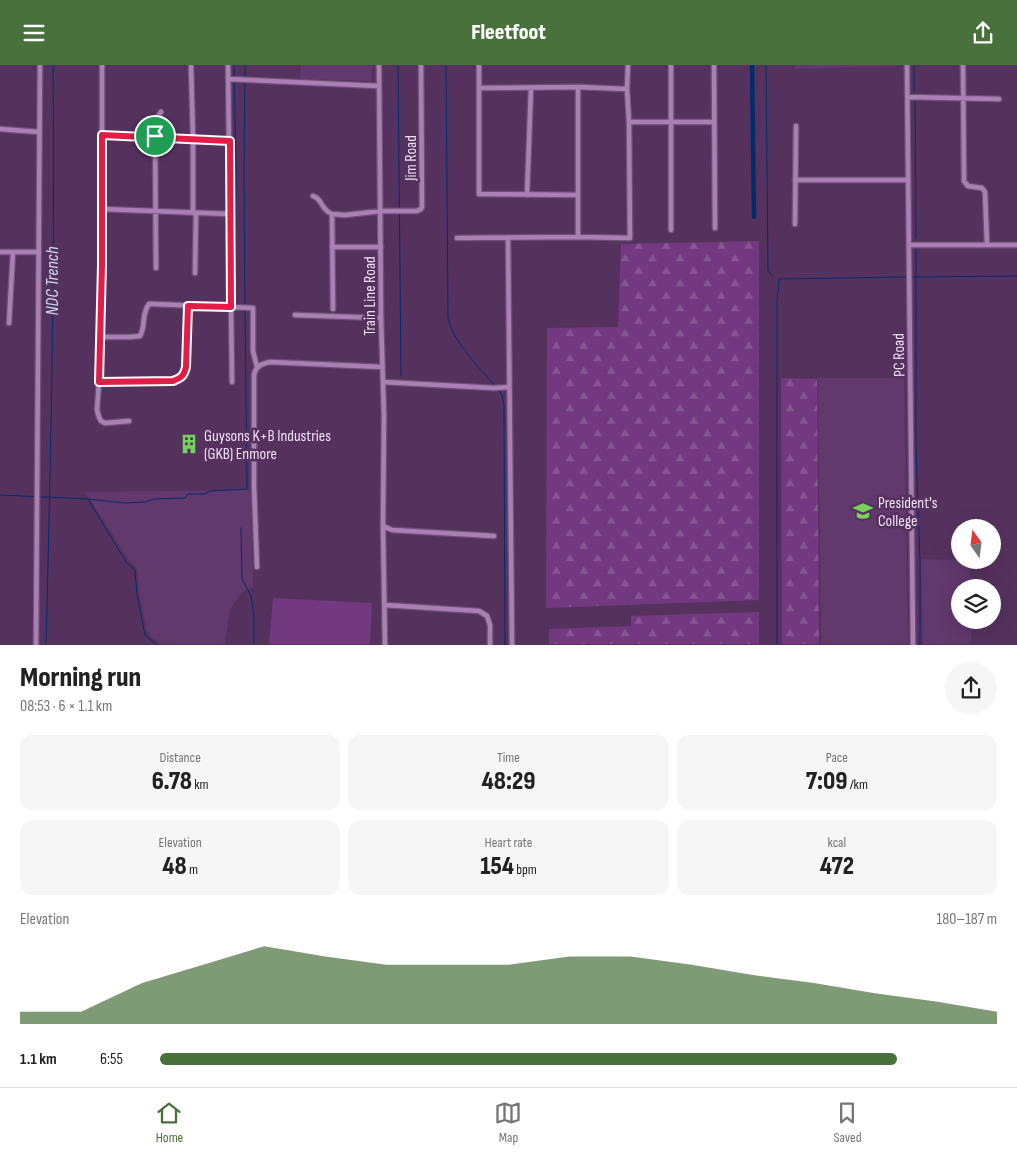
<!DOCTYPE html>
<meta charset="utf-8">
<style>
body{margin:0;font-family:"Sofia Sans Condensed",sans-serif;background:#f6f6f6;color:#222;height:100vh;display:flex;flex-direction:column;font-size:19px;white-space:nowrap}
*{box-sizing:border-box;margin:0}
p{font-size:16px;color:#767676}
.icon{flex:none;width:28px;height:28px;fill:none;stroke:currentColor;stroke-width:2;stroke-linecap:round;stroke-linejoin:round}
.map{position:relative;height:580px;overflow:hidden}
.side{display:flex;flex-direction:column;background:#fff;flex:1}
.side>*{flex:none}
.needle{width:32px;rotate:346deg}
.tools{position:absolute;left:951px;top:454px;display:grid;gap:10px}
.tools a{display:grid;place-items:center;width:50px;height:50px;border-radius:50%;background:#fff;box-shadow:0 5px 20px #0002;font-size:25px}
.pin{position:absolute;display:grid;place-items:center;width:42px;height:42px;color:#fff;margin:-21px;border:2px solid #fff;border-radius:50%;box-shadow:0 1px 5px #0007}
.round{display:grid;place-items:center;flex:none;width:52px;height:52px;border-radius:26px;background:#f6f6f6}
.headline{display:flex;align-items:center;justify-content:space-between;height:85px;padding:0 20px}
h1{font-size:28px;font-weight:800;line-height:38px}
.stats{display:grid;grid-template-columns:repeat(3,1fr);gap:8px;height:85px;padding:5px 20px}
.stats div{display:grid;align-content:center;border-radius:12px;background:#f6f6f6;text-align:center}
.stats b{font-size:25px;font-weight:800}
.stats small{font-size:14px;font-weight:400}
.stats p{font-size:14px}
.chart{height:140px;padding:10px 20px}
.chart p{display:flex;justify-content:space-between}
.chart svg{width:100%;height:90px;margin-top:5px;fill:#48713b;opacity:.7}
ul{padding:0 20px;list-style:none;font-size:16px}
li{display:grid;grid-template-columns:80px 60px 1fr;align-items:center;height:38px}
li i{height:12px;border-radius:6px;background:#48713b}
header{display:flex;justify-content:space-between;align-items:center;height:65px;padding:0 20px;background:#48713b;color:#fff;font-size:22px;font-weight:800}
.menu{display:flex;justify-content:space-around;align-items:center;height:70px;border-top:1px solid #e0e0e0;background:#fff;font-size:14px;color:#767676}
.menu a{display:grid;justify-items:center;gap:2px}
.menu .current{color:#48713b}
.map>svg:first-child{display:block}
</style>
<header><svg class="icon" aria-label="menu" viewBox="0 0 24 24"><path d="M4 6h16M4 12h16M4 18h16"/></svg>Fleetfoot<svg class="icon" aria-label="share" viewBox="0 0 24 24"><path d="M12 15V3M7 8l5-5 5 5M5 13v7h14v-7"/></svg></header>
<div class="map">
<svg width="1017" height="580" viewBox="0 0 1017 580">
<defs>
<pattern id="forest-firs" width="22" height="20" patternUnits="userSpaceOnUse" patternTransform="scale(1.25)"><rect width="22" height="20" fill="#723980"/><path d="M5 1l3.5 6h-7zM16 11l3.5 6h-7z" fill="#875593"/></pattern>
</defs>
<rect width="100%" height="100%" fill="#55325e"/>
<path fill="#61396c" d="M301 0H372L371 16 300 14Z
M795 0H897V1L795 4Z
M818 313H904L908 579H821Z
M251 425 253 522 242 527 230 544 225 579H161L151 572 147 565 139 527 138 505 129 495 85 427Z
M921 494 970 495V522H960V555H971V579H923Z"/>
<path fill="#723980" d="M273 533 372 538 370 579H269Z"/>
<path fill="url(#forest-firs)" d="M759 176V535L546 543 547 263 618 262 621 179Z
M781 313 817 314 819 579H782Z
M759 547V579H549V564L631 561V551Z"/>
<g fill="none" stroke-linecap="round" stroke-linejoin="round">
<path stroke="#002c6c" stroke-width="1" d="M234 0 236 110 235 240
M245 0V14
M398 0 401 311
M446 0 448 253C452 276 480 303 495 321
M766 0 768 206 773 212
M914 0V27
M245 18 244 105 245 239
M915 36 916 174
M916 183V384L920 497V580
M911 212 1017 211
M498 324 502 330 504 339 505 580
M0 430 88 434 126 497 135 505 137 529 145 570 157 580
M88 434 125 438 145 437 154 434 185 433 188 429H204L210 426 247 424 245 246
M241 463 242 514 251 531 254 550V580
M46 580C51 386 55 193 53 0
M777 580V236L779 214 907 212"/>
<path stroke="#002c6c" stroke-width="4.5" d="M752 0 754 152"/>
<defs>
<path id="street" d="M102 0V200L99 317 97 345 99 352 101 356 105 358 129 356
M191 0 193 73V148
M228 0 232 317
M379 0 381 253 384 351 383 461 385 580
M479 0V129L578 130
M714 0 715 163
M907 0 913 580
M963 0 964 116 968 121 982 123 985 127 987 180
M229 14 379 21
M578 22V172
M479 23 578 22 627 24
M908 32 999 34
M629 57H714
M0 64 39 67
M102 70 230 75
M795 115H908
M527 130 531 23
M313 131C323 134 320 144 332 149L333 244
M102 144 230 149
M332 149 345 150 381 146H417L421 144 422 142 421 0
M795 159 796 61
M671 165V0
M457 173 578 172 630 173 629 57 627 24 628 0
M508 173 512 580
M910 180H1017
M332 182H381
M0 187H39
M156 203 155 61 156 54 161 47
M195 208 196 148
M295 250 381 253
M9 258 13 187
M100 272H130L140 271C146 261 141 249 149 239H153L253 243V286L257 302
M99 317 173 316C181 313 184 311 186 302L188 241
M383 317 494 323 509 322
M383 461 392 465 494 471
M257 502 254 421V310C256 301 261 299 270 297L382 302
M385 540 479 546 487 551 490 560V580
M36 580 40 0"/>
</defs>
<use href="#street" stroke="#6d4f75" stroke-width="7"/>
<use href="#street" stroke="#a881b2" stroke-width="4.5"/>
</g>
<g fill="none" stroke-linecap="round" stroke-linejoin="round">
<defs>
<path id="route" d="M102 70 230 76 231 242 188 241 186 302C184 311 181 313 173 316L99 317 102 200Z"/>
</defs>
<use href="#route" stroke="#fff" stroke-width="10"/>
<use href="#route" stroke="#e11d48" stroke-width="6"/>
</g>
<defs>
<symbol id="building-bare" viewBox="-9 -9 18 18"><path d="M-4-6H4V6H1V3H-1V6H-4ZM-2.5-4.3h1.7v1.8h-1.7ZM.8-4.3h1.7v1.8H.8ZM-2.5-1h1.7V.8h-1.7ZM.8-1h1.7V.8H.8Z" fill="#76d25a" stroke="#55325e" stroke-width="2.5" paint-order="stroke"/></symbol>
<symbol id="school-bare" viewBox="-9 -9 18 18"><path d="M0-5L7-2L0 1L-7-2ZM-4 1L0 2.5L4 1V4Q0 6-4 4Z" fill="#76d25a" stroke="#55325e" stroke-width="2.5" paint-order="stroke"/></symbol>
</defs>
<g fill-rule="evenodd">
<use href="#building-bare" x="175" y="365" width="28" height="28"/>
<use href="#school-bare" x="849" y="432" width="28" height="28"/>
</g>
<g text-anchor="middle" stroke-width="5" stroke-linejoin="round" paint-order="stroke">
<g font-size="16" fill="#f2ddf8" stroke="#55325e">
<text transform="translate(410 93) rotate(-90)" y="6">Jim Road</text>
<text transform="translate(369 231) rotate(-90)" y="6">Train Line Road</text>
<text transform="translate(898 290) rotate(-91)" y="6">PC Road</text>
</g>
<g font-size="16" fill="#f2ddf8" stroke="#55325e" text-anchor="start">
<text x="204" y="376">Guysons K+B Industries<tspan x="204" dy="18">(GKB) Enmore</tspan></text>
<text x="878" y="443">President's<tspan x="878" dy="18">College</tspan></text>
</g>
<g font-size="18" font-style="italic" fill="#cddcf4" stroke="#55325e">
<text transform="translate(52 216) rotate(-90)" y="6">NDC Trench</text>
</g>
</g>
</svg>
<div class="tools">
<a><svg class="needle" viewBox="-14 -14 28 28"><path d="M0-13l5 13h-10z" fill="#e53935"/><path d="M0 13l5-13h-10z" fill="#767676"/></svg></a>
<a><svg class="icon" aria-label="layers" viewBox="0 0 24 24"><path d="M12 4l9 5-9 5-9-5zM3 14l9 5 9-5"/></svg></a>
</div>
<div class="pin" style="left:155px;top:71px;background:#1e9e55"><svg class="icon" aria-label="arrive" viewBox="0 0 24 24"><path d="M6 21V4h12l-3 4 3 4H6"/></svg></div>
</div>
<section class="side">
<div class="headline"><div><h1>Morning run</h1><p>08:53 · 6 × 1.1 km</p></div><a class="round"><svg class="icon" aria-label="share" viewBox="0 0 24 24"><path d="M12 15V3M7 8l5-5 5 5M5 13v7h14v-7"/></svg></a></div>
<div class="stats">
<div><p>Distance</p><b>6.78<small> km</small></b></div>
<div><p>Time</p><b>48:29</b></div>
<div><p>Pace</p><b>7:09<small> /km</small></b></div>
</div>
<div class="stats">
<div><p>Elevation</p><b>48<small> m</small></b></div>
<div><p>Heart rate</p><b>154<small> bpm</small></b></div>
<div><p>kcal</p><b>472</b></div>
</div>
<div class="chart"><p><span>Elevation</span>180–187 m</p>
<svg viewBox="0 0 160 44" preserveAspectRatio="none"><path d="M0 44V38L10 38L20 24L30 15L40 6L50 11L60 15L70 15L80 15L90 11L100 11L110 15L120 20L130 24L140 29L150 33L160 38V44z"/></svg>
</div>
<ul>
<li><b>1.1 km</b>6:55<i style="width:88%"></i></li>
</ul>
</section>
<nav class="menu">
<a class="current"><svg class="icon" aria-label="home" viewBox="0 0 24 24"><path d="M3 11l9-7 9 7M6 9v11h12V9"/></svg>Home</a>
<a><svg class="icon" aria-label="map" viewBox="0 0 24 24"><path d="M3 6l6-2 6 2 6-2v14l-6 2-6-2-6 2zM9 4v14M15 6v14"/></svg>Map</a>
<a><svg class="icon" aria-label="saved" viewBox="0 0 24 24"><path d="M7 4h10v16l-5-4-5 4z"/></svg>Saved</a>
</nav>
